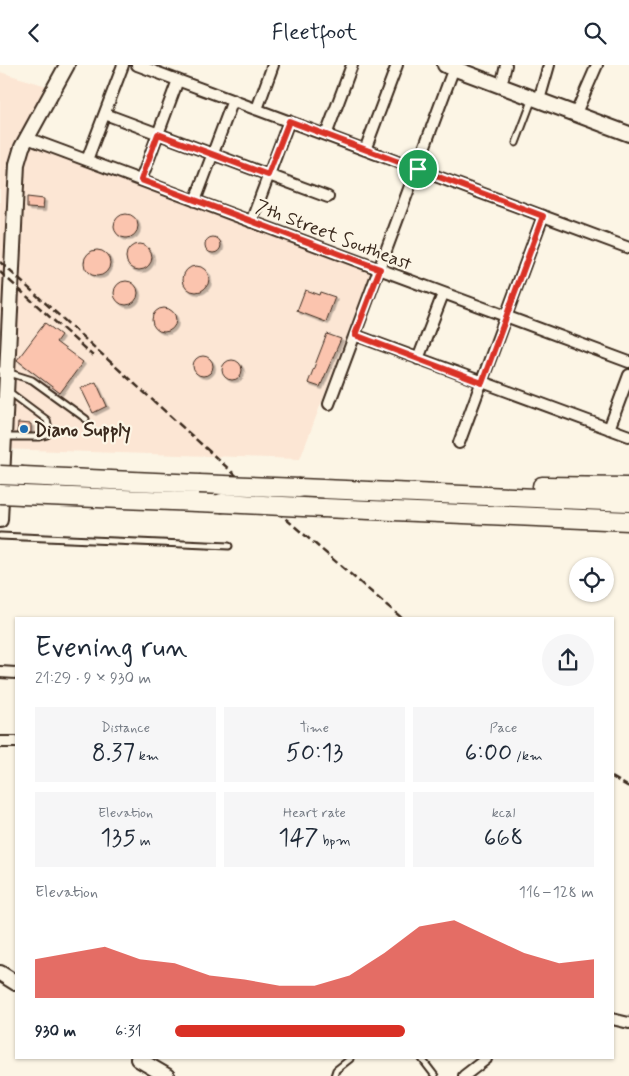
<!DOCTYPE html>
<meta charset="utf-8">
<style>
body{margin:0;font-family:Mynerve,sans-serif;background:#f6f6f7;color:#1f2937;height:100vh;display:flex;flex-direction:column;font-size:19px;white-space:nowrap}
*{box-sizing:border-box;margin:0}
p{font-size:16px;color:#747a83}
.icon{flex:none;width:28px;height:28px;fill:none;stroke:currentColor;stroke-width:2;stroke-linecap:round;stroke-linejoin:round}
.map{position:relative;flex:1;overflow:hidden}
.sheet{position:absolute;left:15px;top:552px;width:599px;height:442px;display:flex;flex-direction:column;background:#fff;border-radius:0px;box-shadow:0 1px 4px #0004}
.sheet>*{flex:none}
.controls{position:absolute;left:569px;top:492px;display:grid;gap:10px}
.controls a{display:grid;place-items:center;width:45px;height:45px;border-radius:50%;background:#fff;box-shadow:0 1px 4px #0004;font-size:25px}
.pin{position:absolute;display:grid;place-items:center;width:42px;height:42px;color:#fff;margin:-21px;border:2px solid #fff;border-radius:50%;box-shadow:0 1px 5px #0007}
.round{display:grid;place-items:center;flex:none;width:52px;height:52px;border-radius:26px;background:#f6f6f7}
.headline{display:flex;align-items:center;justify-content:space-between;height:85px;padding:0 20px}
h1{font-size:28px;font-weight:600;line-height:38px}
.stats{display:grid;grid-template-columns:repeat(3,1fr);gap:8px;height:85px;padding:5px 20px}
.stats div{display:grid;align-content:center;border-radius:0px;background:#f6f6f7;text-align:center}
.stats b{font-size:25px;font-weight:600}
.stats small{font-size:14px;font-weight:400}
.stats p{font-size:14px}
.chart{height:140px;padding:10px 20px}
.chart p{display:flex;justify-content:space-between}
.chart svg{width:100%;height:90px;margin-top:5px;fill:#d93025;opacity:.7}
ul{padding:0 20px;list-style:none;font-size:16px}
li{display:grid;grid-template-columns:80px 60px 1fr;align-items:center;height:38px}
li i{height:12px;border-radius:6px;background:#d93025}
header{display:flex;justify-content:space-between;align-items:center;height:65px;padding:0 20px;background:#fff;font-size:22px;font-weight:600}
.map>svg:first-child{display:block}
</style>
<header><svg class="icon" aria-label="back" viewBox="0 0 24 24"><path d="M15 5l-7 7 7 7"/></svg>Fleetfoot<svg class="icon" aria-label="search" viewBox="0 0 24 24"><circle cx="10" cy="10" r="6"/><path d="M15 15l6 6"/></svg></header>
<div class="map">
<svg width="629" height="1011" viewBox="0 0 629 1011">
<defs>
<filter id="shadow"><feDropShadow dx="2.5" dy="2.5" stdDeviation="0" flood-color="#0004"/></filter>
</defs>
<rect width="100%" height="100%" fill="#fcf5e5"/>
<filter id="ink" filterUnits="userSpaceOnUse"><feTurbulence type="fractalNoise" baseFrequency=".02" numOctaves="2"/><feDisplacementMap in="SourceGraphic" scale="10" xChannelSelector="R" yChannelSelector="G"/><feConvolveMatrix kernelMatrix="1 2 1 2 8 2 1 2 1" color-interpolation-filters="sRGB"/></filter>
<g filter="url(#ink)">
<path fill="#fce6d4" d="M0 7 47 21 19 75 371 207 300 394 0 384Z"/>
<path fill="#fbc4ae" stroke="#3b2a1e" filter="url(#shadow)" d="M27 132 44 134 43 144 27 143Z
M114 161a12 12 0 1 1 24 0a12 12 0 1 1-24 0Z
M205 180a8 8 0 1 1 16 0a8 8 0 1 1-16 0Z
M126 192a13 13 0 1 1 26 0a13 13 0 1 1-26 0Z
M84 198a13 13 0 1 1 26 0a13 13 0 1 1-26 0Z
M183 214a13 13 0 1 1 26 0a13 13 0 1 1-26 0Z
M114 228a12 12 0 1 1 24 0a12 12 0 1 1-24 0Z
M305 225 319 230 320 227 335 232 326 257 297 246Z
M152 255a12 12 0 1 1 24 0a12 12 0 1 1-24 0Z
M45 258 61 270 56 277 83 297 60 328 17 295Z
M327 269 341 274 320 322 308 318Z
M193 301a10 10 0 1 1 20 0a10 10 0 1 1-20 0Z
M222 305a10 10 0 1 1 20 0a10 10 0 1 1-20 0Z
M96 317 107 341 93 348 81 323Z
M18 358 31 359V368H17Z"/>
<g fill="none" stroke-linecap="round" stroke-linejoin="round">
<defs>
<path id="lane" d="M516 78 533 33
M0 305 32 315 86 354
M4 372H40L47 370 49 364 47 355 8 326
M0 471 229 481
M422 994 435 1011
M334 1011 336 1005 350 994"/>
<path id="street" d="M137 0 629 183
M501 21 506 0
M539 35 549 0
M257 44 273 0
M576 48 597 0
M105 49 328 132
M326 70 352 0
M27 73 629 297
M365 85 397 0
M87 95 123 0
M141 115 178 15
M195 136 233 35
M251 157 289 56
M355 270 629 371
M418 294 443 229
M329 339 455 0
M609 364 629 310
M459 378 543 151
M0 607 16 608
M0 677H16
M612 954 629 958
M464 1011 486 994"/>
<path id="secondary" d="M445 0 629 69
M0 455 17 99 22 82 67 0
M0 908 16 918
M138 994 167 1011"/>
<path id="highway" d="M23 411 199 419
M542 421 629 422
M299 423 629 437
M22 430 222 438
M323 443 629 456"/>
</defs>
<use href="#lane" stroke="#3b2a1e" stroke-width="9"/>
<use href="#street" stroke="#3b2a1e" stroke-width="14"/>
<use href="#secondary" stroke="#3b2a1e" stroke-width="18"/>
<use href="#highway" stroke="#3b2a1e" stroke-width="21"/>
<use href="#lane" stroke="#fcf5e5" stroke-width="5"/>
<use href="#street" stroke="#fcf5e5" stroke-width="10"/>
<use href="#secondary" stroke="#fcf5e5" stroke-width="14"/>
<use href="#highway" stroke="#fcf5e5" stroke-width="18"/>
<path stroke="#3b2a1e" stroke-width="2.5" stroke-dasharray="8 4" stroke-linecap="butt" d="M0 197 252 425 403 554
M0 207 93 291
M612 712 629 722"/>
<defs>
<path id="highway-bridge" d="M0 410 23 411
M199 419 299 423
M0 429 22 430
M222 438 323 443"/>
</defs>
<use href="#highway-bridge" stroke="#3b2a1e" stroke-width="21" stroke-linecap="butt"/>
<use href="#highway-bridge" stroke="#fcf5e5" stroke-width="18"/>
</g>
</g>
<g fill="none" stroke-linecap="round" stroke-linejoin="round" filter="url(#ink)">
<defs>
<path id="route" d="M289 56 543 151 482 318 355 270 380 204 141 115 158 69 268 110Z"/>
</defs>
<use href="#route" stroke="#fff" stroke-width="10"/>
<use href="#route" stroke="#d93025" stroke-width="6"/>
</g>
<circle fill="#1f6fb2" stroke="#fcf5e5" stroke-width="2" cx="24" cy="364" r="5"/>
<g text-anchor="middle" stroke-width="4.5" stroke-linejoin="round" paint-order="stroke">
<g font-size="19" fill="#3b2a1e" stroke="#fcf5e5">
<text transform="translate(334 169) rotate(21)" y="7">7th Street Southeast</text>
</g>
<g font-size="19" font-weight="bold" fill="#3b2a1e" stroke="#fcf5e5" text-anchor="start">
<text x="34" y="371">Diano Supply</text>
</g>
</g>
</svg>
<div class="controls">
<a><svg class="icon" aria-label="locate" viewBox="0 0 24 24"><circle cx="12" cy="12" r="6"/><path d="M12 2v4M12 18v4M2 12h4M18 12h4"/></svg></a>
</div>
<div class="pin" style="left:418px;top:104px;background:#1e9e55"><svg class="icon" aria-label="arrive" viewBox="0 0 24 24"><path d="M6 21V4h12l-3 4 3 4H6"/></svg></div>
<section class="sheet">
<div class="headline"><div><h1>Evening run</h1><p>21:29 · 9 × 930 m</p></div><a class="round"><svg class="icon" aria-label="share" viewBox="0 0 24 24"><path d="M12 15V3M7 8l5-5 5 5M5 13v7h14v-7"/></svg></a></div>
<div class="stats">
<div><p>Distance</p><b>8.37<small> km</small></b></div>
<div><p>Time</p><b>50:13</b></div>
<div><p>Pace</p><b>6:00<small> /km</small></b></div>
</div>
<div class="stats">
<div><p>Elevation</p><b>135<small> m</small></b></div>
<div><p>Heart rate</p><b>147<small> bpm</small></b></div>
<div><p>kcal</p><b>668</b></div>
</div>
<div class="chart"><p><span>Elevation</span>116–128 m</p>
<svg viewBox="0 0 160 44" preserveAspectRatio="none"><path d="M0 44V25L10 22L20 19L30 25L40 27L50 33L60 35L70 38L80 38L90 33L100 22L110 9L120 6L130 14L140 22L150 27L160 25V44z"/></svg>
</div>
<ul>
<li><b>930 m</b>6:31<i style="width:55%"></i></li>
</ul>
</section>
</div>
